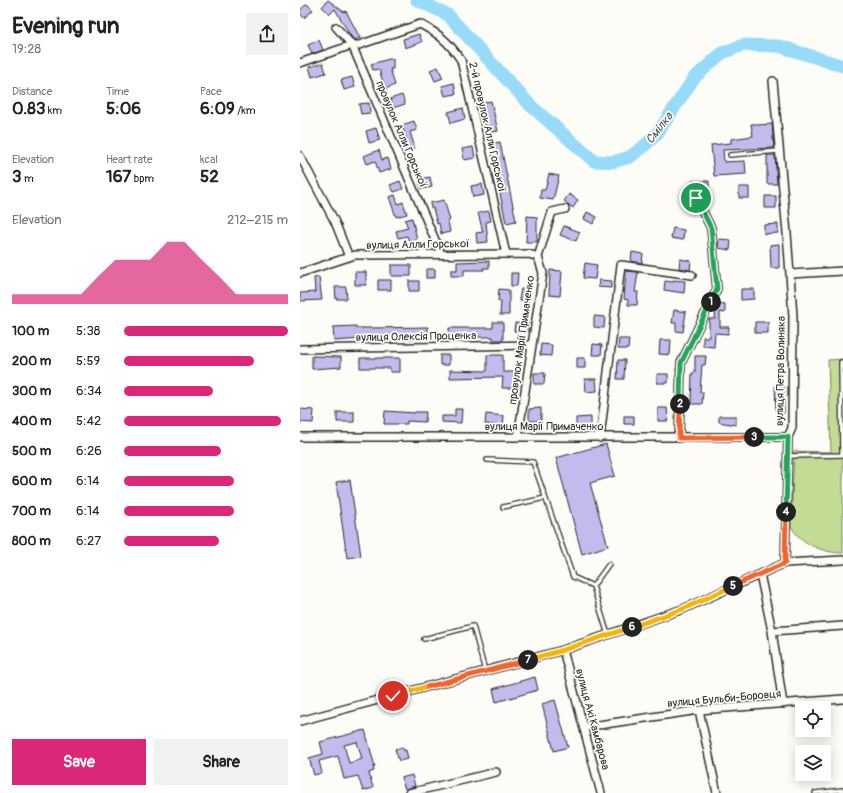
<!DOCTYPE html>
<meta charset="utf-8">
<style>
body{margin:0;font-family:Pangolin,sans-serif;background:#f2f2f2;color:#222;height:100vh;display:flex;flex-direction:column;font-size:15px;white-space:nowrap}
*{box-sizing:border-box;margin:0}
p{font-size:13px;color:#767676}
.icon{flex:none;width:22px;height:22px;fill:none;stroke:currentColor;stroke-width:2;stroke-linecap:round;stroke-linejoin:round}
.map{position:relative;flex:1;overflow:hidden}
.details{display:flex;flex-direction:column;background:#fff;width:300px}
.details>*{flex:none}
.tools{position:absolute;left:495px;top:701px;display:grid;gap:8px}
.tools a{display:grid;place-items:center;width:36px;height:36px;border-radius:0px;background:#fff;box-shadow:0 2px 10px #0003;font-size:20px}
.pin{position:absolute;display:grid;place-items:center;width:34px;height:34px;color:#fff;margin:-17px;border:2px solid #fff;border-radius:50%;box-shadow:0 1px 4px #0007}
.km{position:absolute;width:20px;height:20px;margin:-10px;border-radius:50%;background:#222;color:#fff;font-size:11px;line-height:20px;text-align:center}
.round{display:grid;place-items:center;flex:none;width:42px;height:42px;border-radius:0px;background:#f2f2f2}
.overview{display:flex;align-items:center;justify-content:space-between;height:68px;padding:0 12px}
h1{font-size:22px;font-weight:700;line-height:30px}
.metrics{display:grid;grid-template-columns:repeat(3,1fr);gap:6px;height:68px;padding:4px 12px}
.metrics div{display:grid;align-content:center}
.metrics b{font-size:17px;font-weight:700}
.metrics small{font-size:11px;font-weight:400}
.metrics p{font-size:11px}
.chart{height:112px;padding:8px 12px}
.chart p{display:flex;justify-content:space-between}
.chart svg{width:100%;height:72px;margin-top:4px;fill:#db2777;opacity:.7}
.primary-button{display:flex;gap:8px;margin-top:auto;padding:8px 12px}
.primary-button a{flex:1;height:46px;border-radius:0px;background:#db2777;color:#fff;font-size:16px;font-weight:700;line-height:46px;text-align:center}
.primary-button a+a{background:#f2f2f2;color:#222}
ul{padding:0 12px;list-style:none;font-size:13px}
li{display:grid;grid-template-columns:64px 48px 1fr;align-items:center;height:30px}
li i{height:10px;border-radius:5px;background:#db2777}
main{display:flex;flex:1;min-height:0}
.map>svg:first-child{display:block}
</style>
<main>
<section class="details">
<div class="overview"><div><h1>Evening run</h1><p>19:28</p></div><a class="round"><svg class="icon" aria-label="share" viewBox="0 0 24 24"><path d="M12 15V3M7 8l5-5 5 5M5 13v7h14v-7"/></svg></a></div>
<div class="metrics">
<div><p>Distance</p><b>0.83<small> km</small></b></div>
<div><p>Time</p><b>5:06</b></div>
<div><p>Pace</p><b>6:09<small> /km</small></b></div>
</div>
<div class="metrics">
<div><p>Elevation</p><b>3<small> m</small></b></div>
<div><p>Heart rate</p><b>167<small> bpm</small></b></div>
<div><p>kcal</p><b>52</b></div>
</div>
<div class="chart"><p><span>Elevation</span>212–215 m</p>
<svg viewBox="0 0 160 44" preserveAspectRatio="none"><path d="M0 44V38L10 38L20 38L30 38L40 38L50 27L60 17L70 17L80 17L90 6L100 6L110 17L120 27L130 38L140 38L150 38L160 38V44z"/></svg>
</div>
<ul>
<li><b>100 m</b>5:38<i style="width:100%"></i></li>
<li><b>200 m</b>5:59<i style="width:79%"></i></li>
<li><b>300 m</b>6:34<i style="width:54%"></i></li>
<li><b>400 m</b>5:42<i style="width:96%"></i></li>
<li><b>500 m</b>6:26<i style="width:59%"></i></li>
<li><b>600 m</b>6:14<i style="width:67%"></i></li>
<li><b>700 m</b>6:14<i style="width:67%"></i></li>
<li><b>800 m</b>6:27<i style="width:58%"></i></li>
</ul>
<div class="primary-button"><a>Save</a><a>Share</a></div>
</section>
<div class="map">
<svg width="543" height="793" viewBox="0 0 543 793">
<rect width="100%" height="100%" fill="#fdfcf7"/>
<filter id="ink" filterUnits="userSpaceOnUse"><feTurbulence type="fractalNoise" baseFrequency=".025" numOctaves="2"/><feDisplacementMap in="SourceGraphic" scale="8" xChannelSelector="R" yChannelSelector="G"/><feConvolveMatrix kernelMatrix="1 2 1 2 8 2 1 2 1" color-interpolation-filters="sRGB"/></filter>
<g filter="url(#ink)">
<path fill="#c2dc93" stroke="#76845f" d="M543 359V553C524 553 500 544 491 526L494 451 531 452 528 360Z"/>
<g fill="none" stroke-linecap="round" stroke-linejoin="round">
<path stroke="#97dbf9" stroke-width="13" d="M117 0 148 15 230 105 294 161 313 162 330 157 343 147 357 134 394 78 422 53 443 45 479 46 543 66"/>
</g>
<path fill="#c2bbed" stroke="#2b2b2b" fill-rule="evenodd" d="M28 0 44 12 46 11 60 38 54 40 50 35 35 9 30 14 22 7Z
M7 4 13 10 4 18 0 13V10Z
M119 34 122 42 105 48 103 39Z
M19 40 23 50 12 54 8 45Z
M89 59H93V69H90L95 85 85 89 79 69 73 70 71 64Z
M23 63 26 73 12 77 9 67Z
M138 67 143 78 135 81 130 70Z
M52 77 55 87 44 90 41 80Z
M154 83 156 94 145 96 142 86Z
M102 95 105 104 93 108 90 99Z
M191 101 198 131 187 133 180 103Z
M69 103 70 113 61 114 59 104Z
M163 108 165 119 151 123 148 112Z
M114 121 117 130 110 132 115 148 106 151 104 143 107 142 102 125Z
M451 124H458V125L472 124 474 148 423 150 424 162 445 161 446 174 414 176 411 145 431 143V139L453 136Z
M76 128 80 140 69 143 66 131Z
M200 142 216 221 206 223 190 144Z
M173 147 175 158 164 160 162 149Z
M79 150 82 160 88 158 91 169 79 173 75 161 67 164 64 156Z
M467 155H475L477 184H467Z
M249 174 259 176 253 200 240 198 241 190H245Z
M130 177 132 187 121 189 119 179Z
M100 181 103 189 94 192 90 185Z
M392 181H409V191H393Z
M182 184 184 195 173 197 171 186Z
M439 187H449V198H439Z
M269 194 278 200 273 208 264 201Z
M95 195 98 204 103 202 107 214 96 217 89 197Z
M465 196H476V208H465Z
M144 200 150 220 148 221 150 232 141 234 139 223 137 224 133 208H131L130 203Z
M189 211 191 221 186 222 188 242 177 243 176 233 183 232 178 213Z
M287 212 297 217 293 224 284 219Z
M227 216 237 217V242H226Z
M112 218 117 239 109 241 107 236 98 238 96 231 108 228 105 220Z
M478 224V233L464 234V225Z
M264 226 280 232 276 241 260 235Z
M373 228 384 230 383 240 371 238Z
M419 239 431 240 430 250 418 248Z
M479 244V268H471L470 245Z
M332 252 343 254 342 263 331 261Z
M380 259 391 261 390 270 379 268Z
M189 261V268H183L184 270H164V276H151V270H157V262Z
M285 263 297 265 295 279 283 278Z
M91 265H111V276H91Z
M126 269H135V278H126Z
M250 270 262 271 260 296 249 295Z
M326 271 338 272 335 292H338L337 305H328V300L324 299Z
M55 272H66V285H55Z
M211 273H218L217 286H211Z
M19 277 22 300 0 301V293L15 292 14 278Z
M78 280H91V290H78Z
M299 280 312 281 311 288 298 287Z
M373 280 385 281 384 293 364 290 365 281 373 282Z
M109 281H119V291H109Z
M35 287H46L47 299H36Z
M199 289 209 290V315H200L201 301H198Z
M221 289 231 290 229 301 219 300Z
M441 289H454V299L441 300Z
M416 303 425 304V313L420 312V327H429L428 334 415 333 414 347 403 346V337H409V319H415Z
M374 310 386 312 383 332 376 331V323H372Z
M294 316 305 317 304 328 294 327Z
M193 322H203V340H193V337H149V328H193Z
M455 322H468V333H455Z
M215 323 229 324 228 332 214 331Z
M56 326V328H71L128 327V339H109L108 335 88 336V338H71V341H62V339L34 341 33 327Z
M319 339H329L328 349H318Z
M360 340H371L370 355 359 354Z
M241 344 252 345 251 356 240 355Z
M293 344 302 345 301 355H292Z
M140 355H149V365H140Z
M187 355H203V372H214L213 388H202L203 377 150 378V370L187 371Z
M12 356 41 357V367L12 369Z
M395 356H406L405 365H402L400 392H403L402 404H391L392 373H395Z
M60 358H100V372H90V368H60Z
M277 358H285V368H277Z
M318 360H325L324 379H317Z
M234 373H245L244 384H234Z
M357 374H368V383H357Z
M285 379H296L297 391 286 392Z
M475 385 484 386V413L476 412Z
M241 408V421H229V409Z
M358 408H367L368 421H358Z
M0 409 14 410 13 423 0 422Z
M155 409H162L161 423 142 422V416H155Z
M85 411 115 413V412H126L125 422 107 421V424H84Z
M37 412H54V422H37Z
M186 414 204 416 203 426 185 424Z
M324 416H334V424H324Z
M419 416H436V425L419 422Z
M291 417V428H276V418Z
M306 444 315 476 290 483 308 546 282 554 256 458Z
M50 480 61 556 47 558 36 482Z
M235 677 238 690 196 702 193 689Z
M255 700 268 747 254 751 242 704Z
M65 730 75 767H73L74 771 69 773 73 788 63 791 58 776 44 779 38 756 19 761 22 773 14 775 9 758 23 754 20 742ZM57 742 62 759 49 763 44 745Z
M103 747 104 751 106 750 108 759 99 761 95 749Z
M112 775 115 786 105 789 101 778Z"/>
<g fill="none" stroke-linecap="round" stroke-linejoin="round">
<defs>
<path id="lane" d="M430 155 479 151
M542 455 541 362H543
M488 456 543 455
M187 460 233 462 273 577 293 586 308 635
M203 507 245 498
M293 586 309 564
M124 639 173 626 185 671
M515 793 543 790"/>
<path id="street" d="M36 27 52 45 141 254
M0 63 52 45H59L120 24C139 34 148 41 161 60L206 254
M473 81 487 233 493 316 492 428 488 437 485 563
M0 156 35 222 49 257
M0 273 55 255 229 254 238 257
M490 274 543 271
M0 349 232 345
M0 437H488
M218 437 243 273 238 257 252 212 265 209
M300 438 321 265 392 275
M379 438 381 363 417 289 411 228 396 198
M460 574 472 631 483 704
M472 631 543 626
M263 650 301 793
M399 710 417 793
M0 721 263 650 383 609 485 563 543 560
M285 727 399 710 543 699
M109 793 196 772"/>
</defs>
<use href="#lane" stroke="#2b2b2b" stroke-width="6"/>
<use href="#street" stroke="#2b2b2b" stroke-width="10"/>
<use href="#lane" stroke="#fdfcf7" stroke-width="3.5"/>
<use href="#street" stroke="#fdfcf7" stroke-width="7"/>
</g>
</g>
<g fill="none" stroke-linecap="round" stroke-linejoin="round" filter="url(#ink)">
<defs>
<path id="split-1" d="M396 198 411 228 417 289 411 302"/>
<path id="split-2" d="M380 404 381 363 411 302"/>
<path id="split-3" d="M380 404 379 438 454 437"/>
<path id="split-4" d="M454 437H488L486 512"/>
<path id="split-5" d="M433 586 485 563 486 512"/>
<path id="split-6" d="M332 627 383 609 433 586"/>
<path id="split-7" d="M228 660 263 650 332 627"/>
<path id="split-8" d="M123 688 228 660"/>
<path id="split-9" d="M93 696 123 688"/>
</defs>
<use href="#split-1" stroke="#fff" stroke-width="8"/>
<use href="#split-2" stroke="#fff" stroke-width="8"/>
<use href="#split-3" stroke="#fff" stroke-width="8"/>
<use href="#split-4" stroke="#fff" stroke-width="8"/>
<use href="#split-5" stroke="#fff" stroke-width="8"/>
<use href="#split-6" stroke="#fff" stroke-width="8"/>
<use href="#split-7" stroke="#fff" stroke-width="8"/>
<use href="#split-8" stroke="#fff" stroke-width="8"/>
<use href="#split-9" stroke="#fff" stroke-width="8"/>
<use href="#split-1" stroke="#22a559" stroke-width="5"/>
<use href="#split-2" stroke="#22a559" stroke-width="5"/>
<use href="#split-3" stroke="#f0652b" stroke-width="5"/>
<use href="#split-4" stroke="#22a559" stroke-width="5"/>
<use href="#split-5" stroke="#f0652b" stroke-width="5"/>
<use href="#split-6" stroke="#f5b400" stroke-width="5"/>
<use href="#split-7" stroke="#f5b400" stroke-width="5"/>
<use href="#split-8" stroke="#f0652b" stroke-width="5"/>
<use href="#split-9" stroke="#f5b400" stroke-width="5"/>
</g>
<g text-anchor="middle" stroke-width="3.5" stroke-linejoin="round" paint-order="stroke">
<g font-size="11" fill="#2b2b2b" stroke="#fdfcf7">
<text transform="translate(188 127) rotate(77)" y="4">2-й провулок Алли Горської</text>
<text transform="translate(102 134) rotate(67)" y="4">провулок Алли Горської</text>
<text transform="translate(118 244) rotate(-1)" y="4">вулиця Алли Горської</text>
<text transform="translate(116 336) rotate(-1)" y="4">вулиця Олексія Проценка</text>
<text transform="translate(221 340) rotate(-82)" y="4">провулок Марії Примаченко</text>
<text transform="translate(480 371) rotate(-89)" y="4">вулиця Петра Волиняка</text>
<text x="244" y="430">вулиця Марії Примаченко</text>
<text transform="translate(424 698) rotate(-5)" y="4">вулиця Бульби-Боровця</text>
<text transform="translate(293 719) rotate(75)" y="4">вулиця Акі Камбарова</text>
</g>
<g font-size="12" font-style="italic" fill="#46575e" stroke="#fdfcf7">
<text transform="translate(359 128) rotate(-52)" y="4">Смілка</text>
</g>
</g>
</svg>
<div class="tools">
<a><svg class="icon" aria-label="locate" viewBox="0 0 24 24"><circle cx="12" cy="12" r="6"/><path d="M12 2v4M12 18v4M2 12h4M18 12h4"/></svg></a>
<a><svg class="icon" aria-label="layers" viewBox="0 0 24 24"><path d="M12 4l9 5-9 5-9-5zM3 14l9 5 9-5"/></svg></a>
</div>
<div class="pin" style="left:396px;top:198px;background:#1e9e55"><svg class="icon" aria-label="arrive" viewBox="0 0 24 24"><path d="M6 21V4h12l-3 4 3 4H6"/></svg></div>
<div class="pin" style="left:93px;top:696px;background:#d93025"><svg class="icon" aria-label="check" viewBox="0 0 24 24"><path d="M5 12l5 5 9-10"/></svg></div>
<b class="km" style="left:411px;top:302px">1</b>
<b class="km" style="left:380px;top:404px">2</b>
<b class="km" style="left:454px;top:437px">3</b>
<b class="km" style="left:486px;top:512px">4</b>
<b class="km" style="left:433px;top:586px">5</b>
<b class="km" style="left:332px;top:627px">6</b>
<b class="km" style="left:228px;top:660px">7</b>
</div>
</main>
